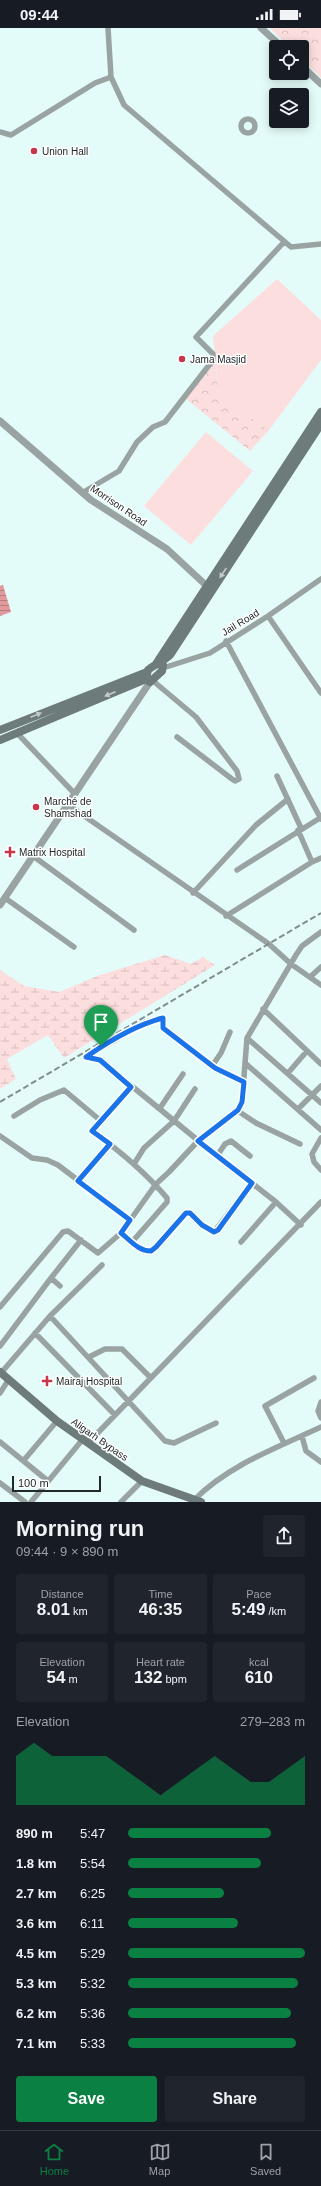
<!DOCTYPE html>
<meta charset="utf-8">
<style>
body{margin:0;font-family:Helvetica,sans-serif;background:#20242c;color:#f1f3f6;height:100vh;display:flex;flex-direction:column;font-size:15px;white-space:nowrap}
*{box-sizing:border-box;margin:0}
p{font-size:13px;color:#9ea1a6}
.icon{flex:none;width:22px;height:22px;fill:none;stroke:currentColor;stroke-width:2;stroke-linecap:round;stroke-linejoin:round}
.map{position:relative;height:1474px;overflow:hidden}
.sheet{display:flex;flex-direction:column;background:#171b24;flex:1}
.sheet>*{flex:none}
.controls{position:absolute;left:269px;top:12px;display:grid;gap:8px}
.controls a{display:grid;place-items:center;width:40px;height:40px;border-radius:4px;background:#171b24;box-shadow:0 2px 10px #0003;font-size:20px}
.scale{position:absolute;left:12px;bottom:10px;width:89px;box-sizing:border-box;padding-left:4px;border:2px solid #202928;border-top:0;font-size:11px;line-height:14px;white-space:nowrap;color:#202928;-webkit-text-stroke:3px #fff;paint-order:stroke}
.pin{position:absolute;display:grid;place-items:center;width:34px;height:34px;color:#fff;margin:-41px -17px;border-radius:50% 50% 50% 0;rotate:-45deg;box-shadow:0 0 4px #0007}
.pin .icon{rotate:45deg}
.round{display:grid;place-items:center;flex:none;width:42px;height:42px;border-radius:4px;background:#20242c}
.head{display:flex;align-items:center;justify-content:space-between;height:68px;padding:0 16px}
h1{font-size:22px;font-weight:800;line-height:30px}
.stats{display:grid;grid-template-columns:repeat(3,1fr);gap:6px;height:68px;padding:4px 16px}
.stats div{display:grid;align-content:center;border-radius:4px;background:#20242c;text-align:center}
.stats b{font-size:17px;font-weight:800}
.stats small{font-size:11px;font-weight:400}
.stats p{font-size:11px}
.chart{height:112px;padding:8px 16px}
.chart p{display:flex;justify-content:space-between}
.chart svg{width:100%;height:72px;margin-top:4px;fill:#0b8043;opacity:.7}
.cta{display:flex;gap:8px;margin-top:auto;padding:8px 16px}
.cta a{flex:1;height:46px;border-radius:4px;background:#0b8043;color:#fff;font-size:16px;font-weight:800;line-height:46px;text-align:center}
.cta a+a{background:#20242c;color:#f1f3f6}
ul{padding:0 16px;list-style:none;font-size:13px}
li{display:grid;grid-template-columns:64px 48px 1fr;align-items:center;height:30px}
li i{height:10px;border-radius:5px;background:#0b8043}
.status{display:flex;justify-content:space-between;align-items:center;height:28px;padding:0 20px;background:#171b24;direction:ltr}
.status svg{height:11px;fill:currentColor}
.tab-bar{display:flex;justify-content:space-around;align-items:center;height:56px;border-top:1px solid #363941;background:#171b24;font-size:11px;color:#9ea1a6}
.tab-bar a{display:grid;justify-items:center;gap:2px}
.tab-bar .active{color:#0b8043}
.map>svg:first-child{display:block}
</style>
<div class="status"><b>09:44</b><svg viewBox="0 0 49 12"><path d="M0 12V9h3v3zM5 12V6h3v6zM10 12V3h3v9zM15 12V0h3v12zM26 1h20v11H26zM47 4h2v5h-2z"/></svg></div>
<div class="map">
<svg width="321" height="1474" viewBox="0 0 321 1474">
<defs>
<pattern id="wetland-marsh" width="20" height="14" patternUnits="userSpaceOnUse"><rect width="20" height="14" fill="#fcdede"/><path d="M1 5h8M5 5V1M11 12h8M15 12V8" fill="none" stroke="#d8bebe"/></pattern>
<pattern id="park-crowns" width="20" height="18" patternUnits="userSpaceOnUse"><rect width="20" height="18" fill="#fcdede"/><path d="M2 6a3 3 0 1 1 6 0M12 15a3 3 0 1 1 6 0" fill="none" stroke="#d8bebe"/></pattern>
<pattern id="water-rules" width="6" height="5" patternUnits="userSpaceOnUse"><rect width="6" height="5" fill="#e1999b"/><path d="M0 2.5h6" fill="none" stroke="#b67d7e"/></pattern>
</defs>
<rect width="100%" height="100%" fill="#e4fcf9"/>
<path fill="url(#wetland-marsh)" d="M165 927 191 936 203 929 215 937 64 1030 48 1007 7 1031 16 1051 0 1061V942L24 958 59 964 100 947Z"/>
<path fill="url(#park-crowns)" d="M270 0H321V50L302 31V19H289Z
M215 332 219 367 269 402 250 423 185 370Z"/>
<path fill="#fcdede" d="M277 251 321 292V332L269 402 219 367 213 308Z
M206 404 253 443 191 517 144 478Z"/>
<path fill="url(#water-rules)" d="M3 557 11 584 0 588V558Z"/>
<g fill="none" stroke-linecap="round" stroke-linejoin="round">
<path stroke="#99a3a2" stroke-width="5.5" d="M108 0 111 49 124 77 291 219 321 216
M241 98a7 7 0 1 1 14 0a7 7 0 1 1-14 0Z
M0 104 11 107 95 55 111 49
M82 465 119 443 137 414 153 399 165 394 213 332V326L196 309 284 214
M268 588 321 665
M226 613 321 791
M163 640 210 625 268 588 321 551
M152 652 196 689 237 743 239 751 235 753 232 751 177 709
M17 705 74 765
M277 748 301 800
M67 776 269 916 291 936 321 957
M33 828 134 902
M312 834 321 830
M237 842 320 790
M193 865 256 797 288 771
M5 870 74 919
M226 888 312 834 298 802
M310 949 321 939
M263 981 321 1036
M247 1010 321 1075
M245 1035 321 1102
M212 1038 221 1025 230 1004
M288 1045 307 1023
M244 1054 215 1040 163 1000V990L146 994 86 1029 100 1032 217 1128 276 1174 301 1197
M131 1059 92 1103C120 1123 145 1144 167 1170V1174L132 1214
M160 1080 183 1046
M298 1081 321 1058
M238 1083 256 1095 300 1116
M14 1088 40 1072 64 1062 101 1093
M0 1108 32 1130 47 1132 58 1137 130 1192
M321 1110 312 1126 314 1134 321 1142
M217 1128 225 1116 231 1113 250 1128
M134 1136 144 1120 174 1093 195 1061
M78 1153 110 1116
M121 1205 156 1156 169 1144 198 1113 238 1083 242 1074 247 1010 296 927 302 918 321 904
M241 1214 276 1174
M102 1237 50 1288 165 1413 174 1415 216 1395
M51 1250 81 1212
M0 1279 63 1204 68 1203 98 1225 121 1205 140 1221 151 1223 186 1185H190L202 1197 214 1204 252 1155
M35 1305 114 1386
M0 1318 51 1250 60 1258
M89 1329 105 1321H122L150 1349
M1 1345 50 1288
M0 1365 9 1351
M321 1374 318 1383 321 1390
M302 1408 306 1423 321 1434
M0 1414 48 1453
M88 1415 321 1174
M284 1415 265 1378 314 1350
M24 1432 57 1393
M0 1455 25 1474
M194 1472C229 1437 276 1420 321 1399
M31 1474 83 1411
M121 1474 142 1453"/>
<path stroke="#99a3a2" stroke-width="7" d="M261 0 282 19
M302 38 321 56
M0 393 91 472 167 521 210 561
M0 877 150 654"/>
<path stroke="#6d7b7a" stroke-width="8" d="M156 636 321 384
M146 651 148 642C155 636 163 634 170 627L321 396
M0 702 147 644
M0 712 146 651 150 654 162 643 163 637 161 635
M0 1344 57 1393 142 1453 201 1474"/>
<path stroke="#7e8e8c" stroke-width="2" stroke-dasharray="6 3" stroke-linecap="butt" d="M0 1074 321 885"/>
</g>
<defs><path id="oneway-solid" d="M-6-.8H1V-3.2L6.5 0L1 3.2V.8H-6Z"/></defs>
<g fill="#c5caca">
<use href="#oneway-solid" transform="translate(223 545) rotate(123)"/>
<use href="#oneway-solid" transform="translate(110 666) rotate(157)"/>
<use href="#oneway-solid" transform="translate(36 687) rotate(-22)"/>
</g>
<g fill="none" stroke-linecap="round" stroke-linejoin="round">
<defs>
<path id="route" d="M163 990V1000L215 1040 244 1054 242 1074 238 1082 198 1113 252 1155 218 1202 214 1204 202 1197 190 1185H186L156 1219 151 1223C138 1223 130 1212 121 1205L130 1192 78 1153 110 1116 92 1103 131 1059 100 1032 86 1029C109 1013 135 997 163 990Z"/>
</defs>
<use href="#route" stroke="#fff" stroke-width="8"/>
<use href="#route" stroke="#1a73e8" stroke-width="5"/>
</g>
<g fill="#c7364a" stroke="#fff" stroke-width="1.5">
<circle cx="34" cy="123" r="4"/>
<circle cx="182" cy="331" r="4"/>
<circle cx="36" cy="779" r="4"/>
<path d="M8 818h4v4h4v4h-4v4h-4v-4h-4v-4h4z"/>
<path d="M45 1347h4v4h4v4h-4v4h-4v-4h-4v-4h4z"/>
</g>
<g text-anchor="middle" stroke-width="3" stroke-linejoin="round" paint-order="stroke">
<g font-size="10" fill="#202928" stroke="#fff" text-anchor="start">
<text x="42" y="127">Union Hall</text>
<text x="190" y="335">Jama Masjid</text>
<text x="44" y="777">Marché de<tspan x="44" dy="12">Shamshad</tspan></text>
<text x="19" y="828">Matrix Hospital</text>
<text x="56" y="1357">Mairaj Hospital</text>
</g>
<g font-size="10" fill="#202928" stroke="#fff">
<text transform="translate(119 477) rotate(34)" y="4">Morrison Road</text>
<text transform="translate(240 594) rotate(-31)" y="4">Jail Road</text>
<text transform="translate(100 1411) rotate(35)" y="4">Aligarh Bypass</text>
</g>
</g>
</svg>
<div class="controls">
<a><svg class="icon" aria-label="locate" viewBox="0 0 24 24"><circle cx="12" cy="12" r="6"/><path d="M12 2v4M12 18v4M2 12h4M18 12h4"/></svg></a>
<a><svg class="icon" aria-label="layers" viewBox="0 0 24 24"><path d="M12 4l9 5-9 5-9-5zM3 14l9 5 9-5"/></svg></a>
</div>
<div class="scale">100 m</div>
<div class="pin" style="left:101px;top:1018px;background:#1e9e55"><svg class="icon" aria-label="arrive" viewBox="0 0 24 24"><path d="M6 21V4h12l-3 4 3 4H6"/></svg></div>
</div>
<section class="sheet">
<div class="head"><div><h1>Morning run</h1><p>09:44 · 9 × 890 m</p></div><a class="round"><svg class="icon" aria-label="share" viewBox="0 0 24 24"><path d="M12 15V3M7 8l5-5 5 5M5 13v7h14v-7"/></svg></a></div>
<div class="stats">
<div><p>Distance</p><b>8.01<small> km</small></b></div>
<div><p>Time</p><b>46:35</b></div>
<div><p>Pace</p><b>5:49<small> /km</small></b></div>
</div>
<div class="stats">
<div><p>Elevation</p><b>54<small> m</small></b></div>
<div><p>Heart rate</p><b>132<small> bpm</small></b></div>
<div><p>kcal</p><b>610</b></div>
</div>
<div class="chart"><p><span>Elevation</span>279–283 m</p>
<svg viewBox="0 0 160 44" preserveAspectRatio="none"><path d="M0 44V14L10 6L20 14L30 14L40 14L50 14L60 22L70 30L80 38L90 30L100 22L110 14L120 22L130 30L140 30L150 22L160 14V44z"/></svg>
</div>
<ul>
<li><b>890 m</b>5:47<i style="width:81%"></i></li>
<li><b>1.8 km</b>5:54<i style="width:75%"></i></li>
<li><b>2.7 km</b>6:25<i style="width:54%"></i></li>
<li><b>3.6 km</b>6:11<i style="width:62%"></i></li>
<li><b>4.5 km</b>5:29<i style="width:100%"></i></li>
<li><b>5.3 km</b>5:32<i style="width:96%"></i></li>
<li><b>6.2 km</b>5:36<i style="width:92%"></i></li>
<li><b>7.1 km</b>5:33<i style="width:95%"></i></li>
</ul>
<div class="cta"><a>Save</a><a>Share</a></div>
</section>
<nav class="tab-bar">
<a class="active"><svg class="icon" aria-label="home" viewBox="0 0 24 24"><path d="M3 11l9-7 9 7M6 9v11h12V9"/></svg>Home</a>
<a><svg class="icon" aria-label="map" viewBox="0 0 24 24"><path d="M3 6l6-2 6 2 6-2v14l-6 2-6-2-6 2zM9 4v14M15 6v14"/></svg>Map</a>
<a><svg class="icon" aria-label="saved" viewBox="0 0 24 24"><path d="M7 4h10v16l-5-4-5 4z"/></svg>Saved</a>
</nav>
